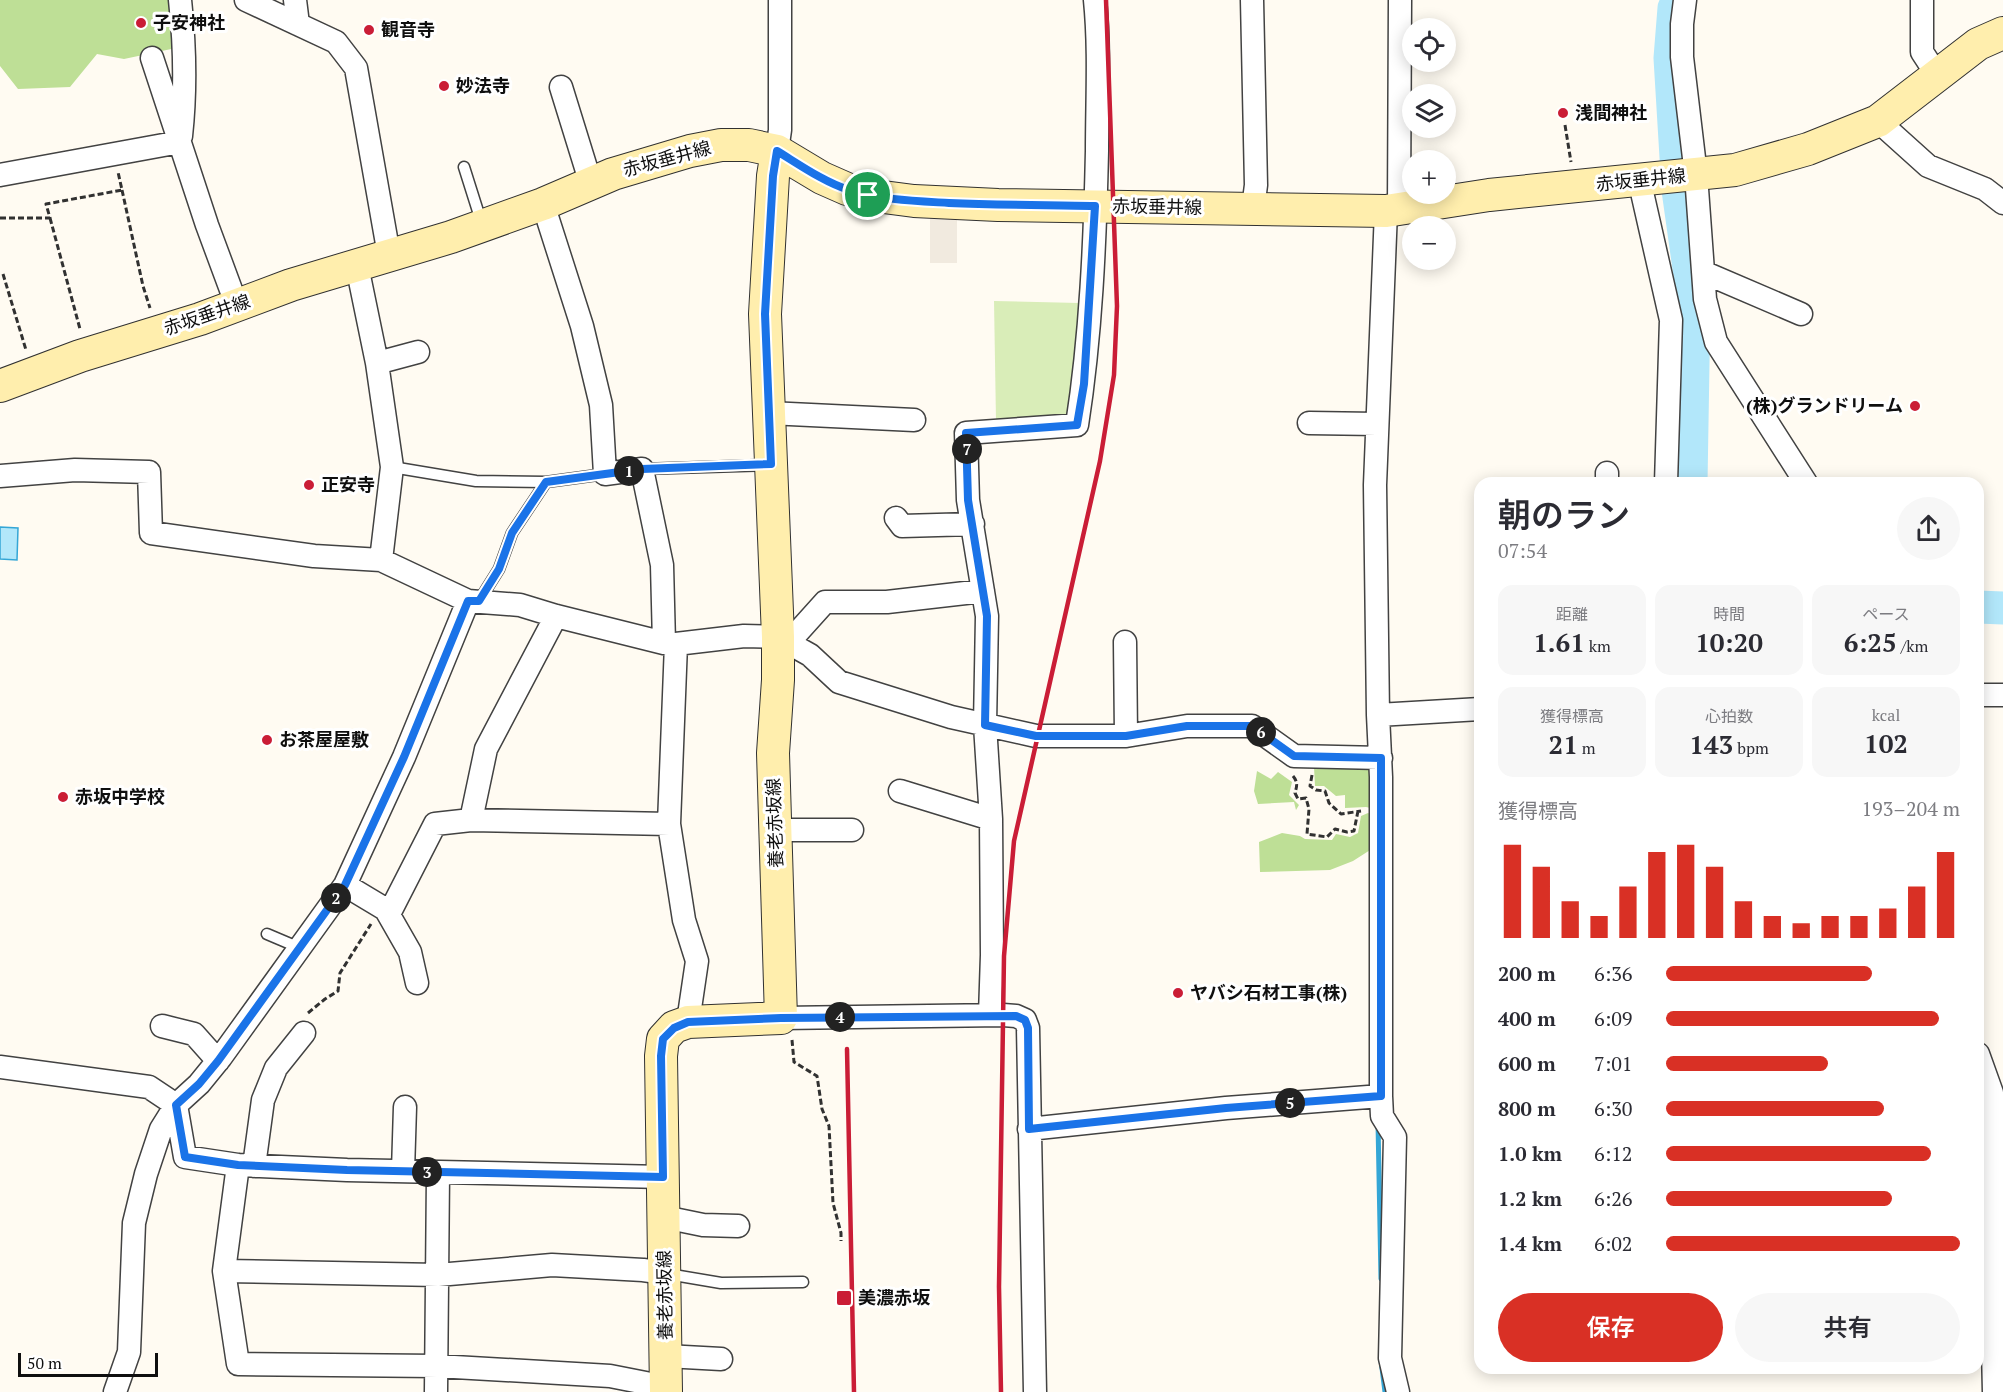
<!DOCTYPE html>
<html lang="ja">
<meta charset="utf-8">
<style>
body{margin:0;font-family:"PT Serif","Noto Sans JP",serif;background:#f7f7f7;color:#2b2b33;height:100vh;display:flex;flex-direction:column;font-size:22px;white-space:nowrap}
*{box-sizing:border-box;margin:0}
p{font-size:20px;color:#7c7c81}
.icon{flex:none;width:33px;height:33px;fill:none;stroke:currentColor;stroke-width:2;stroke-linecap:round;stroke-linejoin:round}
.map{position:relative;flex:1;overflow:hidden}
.drawer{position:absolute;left:1474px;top:477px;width:510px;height:897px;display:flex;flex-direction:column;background:#fff;border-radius:18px;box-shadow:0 3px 15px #0003}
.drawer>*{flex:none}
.controls{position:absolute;left:1402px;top:18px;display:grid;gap:12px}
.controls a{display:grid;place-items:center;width:54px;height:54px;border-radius:50%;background:#fff;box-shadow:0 3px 15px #0003;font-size:30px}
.scale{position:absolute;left:18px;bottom:15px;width:140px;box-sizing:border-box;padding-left:6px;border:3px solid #0f0f0f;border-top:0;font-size:16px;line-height:21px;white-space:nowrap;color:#0f0f0f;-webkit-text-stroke:4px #fff;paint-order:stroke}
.pin{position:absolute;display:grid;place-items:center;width:51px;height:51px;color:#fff;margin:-26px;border:3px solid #fff;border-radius:50%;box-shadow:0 2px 6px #0007}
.km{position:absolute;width:30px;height:30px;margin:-15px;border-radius:50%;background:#222;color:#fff;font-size:16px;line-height:30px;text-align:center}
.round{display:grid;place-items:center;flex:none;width:63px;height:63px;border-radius:32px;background:#f7f7f7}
.headline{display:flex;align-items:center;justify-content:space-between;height:102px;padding:0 24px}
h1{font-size:33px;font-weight:600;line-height:45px}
.figures{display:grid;grid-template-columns:repeat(3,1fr);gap:9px;height:102px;padding:6px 24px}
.figures div{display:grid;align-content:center;border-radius:15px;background:#f7f7f7;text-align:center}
.figures b{font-size:26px;font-weight:600}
.figures small{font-size:16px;font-weight:400}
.figures p{font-size:16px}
.chart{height:168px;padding:12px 24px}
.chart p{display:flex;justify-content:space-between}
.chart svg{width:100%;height:108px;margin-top:6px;stroke:#d93025;stroke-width:6}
.action{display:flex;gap:12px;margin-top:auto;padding:12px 24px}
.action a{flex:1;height:69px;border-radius:36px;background:#d93025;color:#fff;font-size:24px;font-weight:600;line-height:69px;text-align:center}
.action a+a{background:#f7f7f7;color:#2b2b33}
ul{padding:0 24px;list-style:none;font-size:20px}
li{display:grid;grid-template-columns:96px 72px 1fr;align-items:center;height:45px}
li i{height:15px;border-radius:8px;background:#d93025}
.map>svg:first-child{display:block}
</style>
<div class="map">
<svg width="2003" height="1392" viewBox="0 0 2003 1392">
<rect width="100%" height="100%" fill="#fffbf2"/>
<path fill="#d9edb8" d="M994 301 1079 303 1074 417 996 421Z"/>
<path fill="#bedf96" d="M0 0H172L176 48 124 59 97 54 70 87 18 89 0 66Z
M1374 761 1375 809 1366 807 1345 808V795L1336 796 1324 786H1315L1314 767Z
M1257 771 1271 779 1278 772 1292 782 1289 795 1299 805 1296 810 1294 802 1258 804 1254 791Z
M1368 813 1378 818V845L1353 861 1330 870 1260 872 1259 842 1282 833 1300 836 1305 839 1332 840 1336 834 1350 837 1358 833 1361 816Z"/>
<path fill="#f1eadf" d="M930 212H957V263H930Z"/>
<path fill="#b2e7fa" stroke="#34a6d6" stroke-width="1.5" d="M0 527 18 528 17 560 0 559Z"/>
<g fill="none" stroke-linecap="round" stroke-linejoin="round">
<path stroke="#34a6d6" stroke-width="5" d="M1378 1123 1381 1279
M1381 1360 1385 1392"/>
<path stroke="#b2e7fa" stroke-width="33" d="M1674 8 1670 58 1678 190 1694 304 1691 483
M1978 607 2003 608"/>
<defs>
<path id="service" d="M464 167 482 224
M392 467 476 481 546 482 605 474
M642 469 768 465
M479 601 499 569 512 533 546 482
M267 934 300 948
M668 1274 721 1283 803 1282"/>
<path id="minor" d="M180 0C185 46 186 90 181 136
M246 0 336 42 356 68 389 255
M295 0 298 24
M1252 0 1256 185 1253 208
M1685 0 1682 24V57L1696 175 1705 299 1716 342 1806 483
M1922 0V52L1937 75
M152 58 207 225 237 306
M561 87 591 184
M1878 121 1928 166 1985 189 2003 203
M777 151 780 130V0
M0 175 180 142
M1639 179 1671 320 1666 483
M543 204 582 326 601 405 605 474 642 469 662 565 664 643
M1399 209 1400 0
M1386 211 1375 485 1378 715 1381 777V1096L1382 1116 1395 1137 1390 1358 1398 1392
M357 266 377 363 392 467 381 560
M1703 272 1801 314
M377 363 418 352
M769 413 914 420
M1309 423 1377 424
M1607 473V483
M0 476 75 470 149 472 151 533 314 556 381 560 468 601 404 757 345 885
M896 518 902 526 973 524
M468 601 520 605 556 616 664 643 676 644 744 636 778 637 810 655 839 682 951 717 1036 736H1126L1187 726H1252L1294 756 1381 758
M789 642 825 602H887L983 591
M1125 642 1126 736
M676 644 669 824 684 920 697 961 688 1022
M1978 695H2003
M1378 715 1480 709
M900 791 991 819
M471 820 486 749 556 616
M776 830H852
M386 910 410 952 417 983
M990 1015 992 955 991 819 985 725 987 616 968 500 966 433 1077 425C1091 335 1095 242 1097 151 1097 100 1100 50 1095 0
M781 1018 1003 1015 1016 1016 1025 1020 1028 1028 1035 1392
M162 1026 194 1034 218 1061
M1978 1054 1992 1093 1995 1142 1992 1305 1994 1392
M0 1067 149 1087 176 1105 185 1157 238 1165 347 1170 663 1177
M1029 1129 1226 1108 1381 1096
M238 1165 224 1271 238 1364 437 1366 610 1376 666 1387
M254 1166 263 1100 276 1068 304 1033
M403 1171 405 1107
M664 1217 703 1225 738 1226
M224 1271 438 1275 552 1265 643 1270 665 1273
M666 1356 721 1359
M115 1392 129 1352 134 1223 146 1174 161 1129 176 1105 199 1084 221 1057 345 885 390 912 435 824 471 820 669 824
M436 1392 438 1173"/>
<path id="secondary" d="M0 386 80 356 200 319 291 285 451 237 543 204 613 174 690 151 721 145H749L777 151 822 178 847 189 868 195 914 201 998 205 1386 211 1489 195 1735 170 1808 149 1878 121 1978 44 2003 33
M666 1392 661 1056 663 1039 674 1027 688 1022 781 1018 773 753 778 680V637L765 314 773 176 777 151"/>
</defs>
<use href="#service" stroke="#424242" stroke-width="13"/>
<use href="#minor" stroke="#424242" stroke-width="25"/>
<use href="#secondary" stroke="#313131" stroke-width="34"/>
<path stroke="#313131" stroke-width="3" stroke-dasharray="6 3" stroke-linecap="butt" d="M1565 125 1571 162
M122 190 143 286 150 308
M0 218H50L46 204 122 190 118 172
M50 218 80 329
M3 274 26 350
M1312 775 1310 786 1316 790 1325 791 1329 803 1341 814 1361 811
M1293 776C1298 782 1297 786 1295 793L1298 799 1306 798 1309 809 1307 834 1327 837 1335 829 1347 832 1354 831 1358 811
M308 1013 325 999 338 991 340 973 371 924
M792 1040 794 1062 817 1076 822 1109 829 1126 833 1203 841 1233V1241"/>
<use href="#service" stroke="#fff" stroke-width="10"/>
<use href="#minor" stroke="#fff" stroke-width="22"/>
<use href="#secondary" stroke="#ffeead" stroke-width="32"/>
<path stroke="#ca1d36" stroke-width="4.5" d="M847 1049 854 1392
M1001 1392 999 1287 1004 956 1014 841 1100 461 1114 375 1117 306 1106 0"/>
</g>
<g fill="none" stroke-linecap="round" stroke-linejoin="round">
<defs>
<path id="route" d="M777 151C800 165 824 182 849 190 881 200 916 201 949 203 998 205 1047 205 1095 206L1084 384 1077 425 966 433 968 500 987 616 985 725 1036 736H1126L1187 726H1252L1294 756 1381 758V1096L1226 1108 1029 1129 1028 1028 1025 1020 1016 1016 781 1018 688 1022 674 1028 663 1039 661 1056 663 1177 347 1170 238 1165 185 1157 176 1105 199 1084 218 1061 345 885 404 757 468 601H479L499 569 512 533 546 482 642 469 771 464 765 314 773 176Z"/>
</defs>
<use href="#route" stroke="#fff" stroke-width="12"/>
<use href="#route" stroke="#1a73e8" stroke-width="8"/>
</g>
<g fill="#ca1d36" stroke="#fff" stroke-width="2">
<circle cx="141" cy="23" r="6"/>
<circle cx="369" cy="30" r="6"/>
<circle cx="444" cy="86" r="6"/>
<circle cx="1563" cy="113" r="6"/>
<circle cx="1915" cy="406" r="6"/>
<circle cx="309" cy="485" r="6"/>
<circle cx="267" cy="740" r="6"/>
<circle cx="63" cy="797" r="6"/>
<circle cx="1178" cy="993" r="6"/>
<rect x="836" y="1290" width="16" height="16" rx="3"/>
</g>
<g text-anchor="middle" stroke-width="6" stroke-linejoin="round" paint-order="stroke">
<g font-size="18" font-weight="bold" fill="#0f0f0f" stroke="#fff" text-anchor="start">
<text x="153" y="29">子安神社</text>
<text x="381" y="36">観音寺</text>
<text x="456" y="92">妙法寺</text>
<text x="1575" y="119">浅間神社</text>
<text x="1903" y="412" text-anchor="end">(株)グランドリーム</text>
<text x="321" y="491">正安寺</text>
<text x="279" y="746">お茶屋屋敷</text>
<text x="75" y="803">赤坂中学校</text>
<text x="1190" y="999">ヤバシ石材工事(株)</text>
<text x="858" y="1304">美濃赤坂</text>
</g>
<g font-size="18" fill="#0f0f0f" stroke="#fff">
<text transform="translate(667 159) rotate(-15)" y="6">赤坂垂井線</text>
<text transform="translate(1641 180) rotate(-6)" y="6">赤坂垂井線</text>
<text transform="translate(1157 207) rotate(1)" y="6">赤坂垂井線</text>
<text transform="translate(207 315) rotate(-19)" y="6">赤坂垂井線</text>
<text transform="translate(775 823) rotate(-92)" y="6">養老赤坂線</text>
<text transform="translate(665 1295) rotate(-91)" y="6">養老赤坂線</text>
</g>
</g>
</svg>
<div class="controls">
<a><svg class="icon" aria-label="locate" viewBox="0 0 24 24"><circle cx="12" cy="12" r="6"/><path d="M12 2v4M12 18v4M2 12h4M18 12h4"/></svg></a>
<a><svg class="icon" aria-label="layers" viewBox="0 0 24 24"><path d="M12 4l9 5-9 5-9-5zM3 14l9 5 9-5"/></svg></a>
<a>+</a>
<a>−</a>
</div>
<div class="scale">50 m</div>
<div class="pin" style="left:868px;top:195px;background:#1e9e55"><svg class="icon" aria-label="arrive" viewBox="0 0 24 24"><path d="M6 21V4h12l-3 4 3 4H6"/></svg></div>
<b class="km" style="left:629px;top:471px">1</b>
<b class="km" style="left:336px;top:898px">2</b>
<b class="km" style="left:427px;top:1172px">3</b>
<b class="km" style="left:840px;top:1017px">4</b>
<b class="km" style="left:1290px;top:1103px">5</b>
<b class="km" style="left:1261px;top:732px">6</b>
<b class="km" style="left:967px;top:449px">7</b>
<section class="drawer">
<div class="headline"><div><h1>朝のラン</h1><p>07:54</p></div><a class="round"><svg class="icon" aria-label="share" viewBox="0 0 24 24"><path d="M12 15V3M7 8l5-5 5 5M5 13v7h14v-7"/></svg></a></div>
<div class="figures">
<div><p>距離</p><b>1.61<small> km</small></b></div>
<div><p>時間</p><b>10:20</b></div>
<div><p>ペース</p><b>6:25<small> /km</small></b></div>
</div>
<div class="figures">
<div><p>獲得標高</p><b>21<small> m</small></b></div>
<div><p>心拍数</p><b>143<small> bpm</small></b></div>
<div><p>kcal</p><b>102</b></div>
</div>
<div class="chart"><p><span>獲得標高</span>193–204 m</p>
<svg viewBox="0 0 160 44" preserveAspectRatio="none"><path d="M5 44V6M15 44V15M25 44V29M35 44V35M45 44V23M55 44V9M65 44V6M75 44V15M85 44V29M95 44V35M105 44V38M115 44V35M125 44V35M135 44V32M145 44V23M155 44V9"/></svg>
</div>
<ul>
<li><b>200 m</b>6:36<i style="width:70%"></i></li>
<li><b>400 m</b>6:09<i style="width:93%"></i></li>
<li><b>600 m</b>7:01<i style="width:55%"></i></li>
<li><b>800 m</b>6:30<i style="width:74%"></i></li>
<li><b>1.0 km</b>6:12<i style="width:90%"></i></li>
<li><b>1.2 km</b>6:26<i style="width:77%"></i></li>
<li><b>1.4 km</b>6:02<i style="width:100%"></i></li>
</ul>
<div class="action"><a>保存</a><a>共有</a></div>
</section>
</div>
